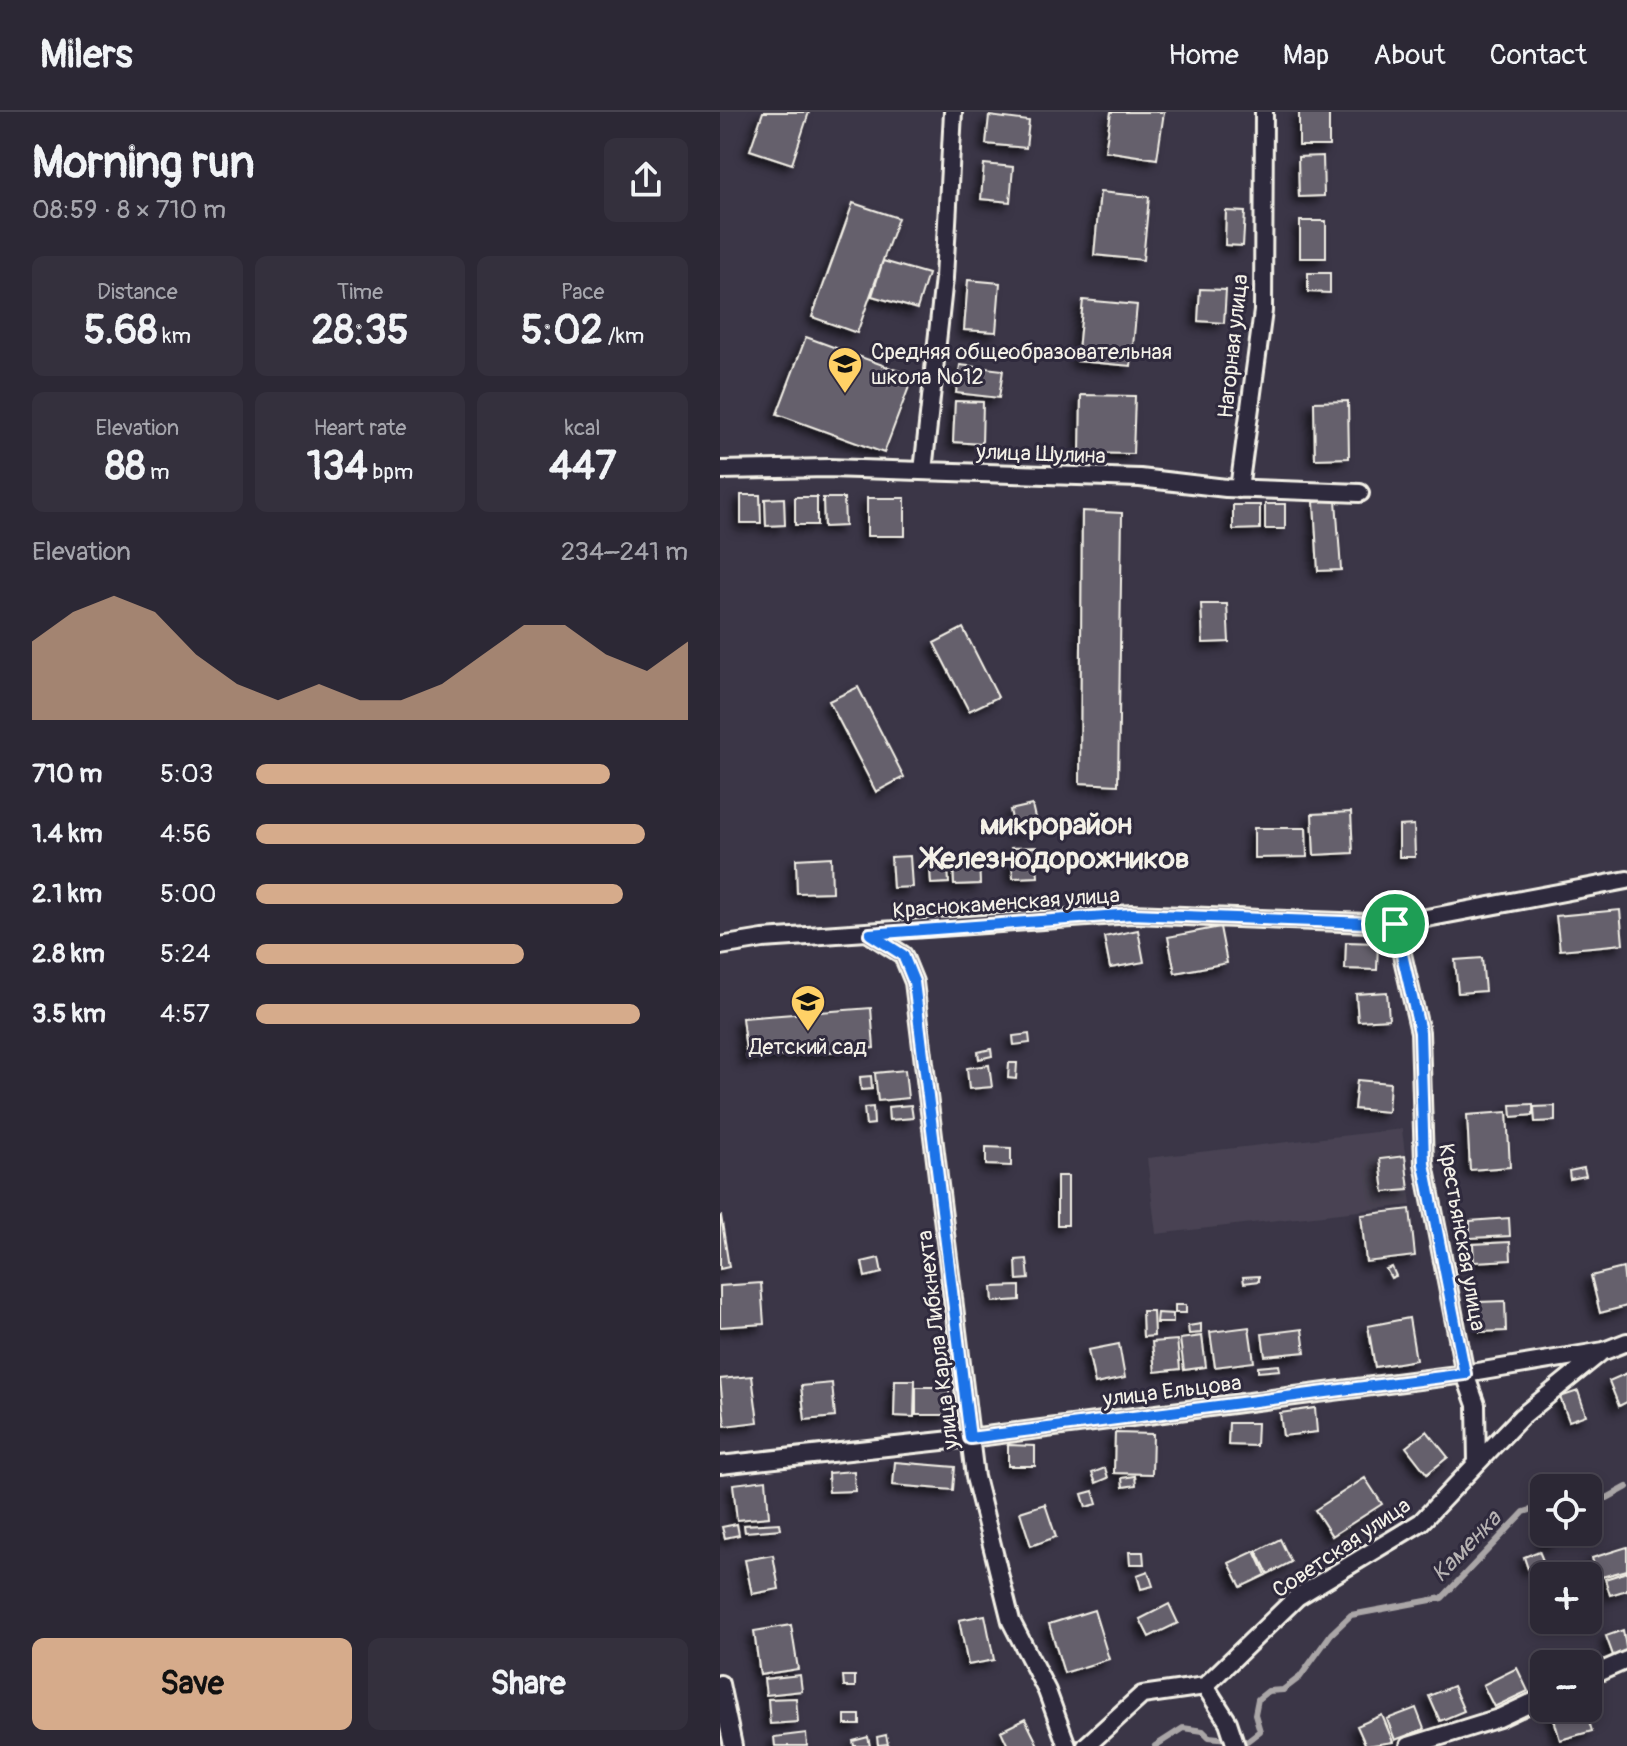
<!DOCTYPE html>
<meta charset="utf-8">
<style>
body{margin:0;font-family:Pangolin,sans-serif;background:#34303d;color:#f1f3f6;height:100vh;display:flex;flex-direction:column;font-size:30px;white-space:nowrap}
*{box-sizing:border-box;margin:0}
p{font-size:26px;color:#a6a6ad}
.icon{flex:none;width:44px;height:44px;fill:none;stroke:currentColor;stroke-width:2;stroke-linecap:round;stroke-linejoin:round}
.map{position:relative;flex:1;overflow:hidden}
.sheet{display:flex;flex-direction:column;background:#2c2835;width:720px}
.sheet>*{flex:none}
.tools{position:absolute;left:810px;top:1362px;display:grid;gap:16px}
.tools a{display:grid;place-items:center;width:72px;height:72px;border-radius:12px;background:#2c2835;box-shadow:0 4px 12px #0003,0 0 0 2px #484450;font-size:40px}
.pin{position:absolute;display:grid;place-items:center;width:68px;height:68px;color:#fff;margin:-34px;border:4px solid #fff;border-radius:50%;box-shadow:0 2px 8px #0007}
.round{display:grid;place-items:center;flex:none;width:84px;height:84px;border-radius:12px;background:#34303d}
.headline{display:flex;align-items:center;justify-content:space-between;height:136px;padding:0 32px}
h1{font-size:44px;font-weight:700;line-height:60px}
.figures{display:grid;grid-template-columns:repeat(3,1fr);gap:12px;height:136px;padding:8px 32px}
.figures div{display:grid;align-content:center;border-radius:12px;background:#34303d;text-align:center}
.figures b{font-size:40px;font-weight:700}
.figures small{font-size:22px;font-weight:400}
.figures p{font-size:22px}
.chart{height:224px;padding:16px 32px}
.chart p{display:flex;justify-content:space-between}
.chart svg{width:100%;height:144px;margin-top:8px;fill:#d6ab8b;opacity:.7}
.primary-button{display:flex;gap:16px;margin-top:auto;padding:16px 32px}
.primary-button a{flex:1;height:92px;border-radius:12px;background:#d6ab8b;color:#111;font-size:32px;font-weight:700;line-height:92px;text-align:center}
.primary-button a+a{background:#34303d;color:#f1f3f6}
ul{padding:0 32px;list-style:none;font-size:26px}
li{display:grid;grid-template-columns:128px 96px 1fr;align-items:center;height:60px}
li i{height:20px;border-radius:10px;background:#d6ab8b}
header{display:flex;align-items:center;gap:48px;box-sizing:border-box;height:112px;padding:0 40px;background:#2c2835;border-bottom:2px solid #484450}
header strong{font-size:38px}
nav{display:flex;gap:44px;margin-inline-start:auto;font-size:28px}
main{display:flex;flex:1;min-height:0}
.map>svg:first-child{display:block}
</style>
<header>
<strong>Milers</strong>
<nav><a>Home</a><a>Map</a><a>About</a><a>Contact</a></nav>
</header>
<main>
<section class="sheet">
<div class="headline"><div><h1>Morning run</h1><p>08:59 · 8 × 710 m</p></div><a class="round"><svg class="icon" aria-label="share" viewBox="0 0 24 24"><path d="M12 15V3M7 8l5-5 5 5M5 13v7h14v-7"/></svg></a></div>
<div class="figures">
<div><p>Distance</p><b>5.68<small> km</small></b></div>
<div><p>Time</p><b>28:35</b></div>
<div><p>Pace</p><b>5:02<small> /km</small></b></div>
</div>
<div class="figures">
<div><p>Elevation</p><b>88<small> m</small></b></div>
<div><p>Heart rate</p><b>134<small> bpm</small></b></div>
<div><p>kcal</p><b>447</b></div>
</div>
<div class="chart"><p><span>Elevation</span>234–241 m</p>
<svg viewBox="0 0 160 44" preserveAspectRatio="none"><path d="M0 44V20L10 11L20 6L30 11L40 24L50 33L60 38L70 33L80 38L90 38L100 33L110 24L120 15L130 15L140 24L150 29L160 20V44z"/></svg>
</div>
<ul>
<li><b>710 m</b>5:03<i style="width:82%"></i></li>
<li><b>1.4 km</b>4:56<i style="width:90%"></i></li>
<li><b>2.1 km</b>5:00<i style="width:85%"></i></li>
<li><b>2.8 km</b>5:24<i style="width:62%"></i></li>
<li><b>3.5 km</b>4:57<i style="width:89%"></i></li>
</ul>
<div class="primary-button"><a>Save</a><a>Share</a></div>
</section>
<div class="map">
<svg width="907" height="1634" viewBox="0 0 907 1634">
<defs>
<filter id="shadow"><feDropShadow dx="-5.5" dy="5.5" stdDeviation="4" flood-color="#0009"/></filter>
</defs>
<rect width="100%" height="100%" fill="#3b3647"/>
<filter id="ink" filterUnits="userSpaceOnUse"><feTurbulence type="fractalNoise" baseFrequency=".0125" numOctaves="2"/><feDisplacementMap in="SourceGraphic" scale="16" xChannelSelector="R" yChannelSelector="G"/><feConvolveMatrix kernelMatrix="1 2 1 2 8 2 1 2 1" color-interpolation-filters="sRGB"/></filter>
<g filter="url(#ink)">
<path fill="#484352" d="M682 1017 691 1093 436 1122 427 1046Z"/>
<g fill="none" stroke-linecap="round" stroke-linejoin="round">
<path stroke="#aaa6a7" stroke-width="6" d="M868 1387 887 1386 907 1375
M435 1634 463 1616 483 1619 489 1625 527 1629 540 1619 535 1602 538 1587 548 1579 563 1578 580 1565 611 1522 631 1503 722 1486 804 1400 824 1394"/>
</g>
<path fill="#65616c" stroke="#f4f1e8" stroke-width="2" filter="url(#shadow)" d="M43 0H89L72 52 30 38Z
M391 0H444L437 47 385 39Z
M579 0H609V34H579Z
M269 4 309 9 306 36 266 32Z
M603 44 604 84 579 85 578 45Z
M264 52 293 55 290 90 261 87Z
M380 80 429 85 423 148 374 143Z
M133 91 178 106 137 221 92 205Z
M506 99 525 100 523 134 505 133Z
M580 109H606V146H580Z
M163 149 208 162 197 197 152 184Z
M588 161H610V181L588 180Z
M248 168 280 171 276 220 244 218Z
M480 177 506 178 504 211 478 209Z
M363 188 417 193 411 254 357 249Z
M86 225 193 264 164 341 57 302Z
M240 253 283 258 279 286 236 281Z
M361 283 415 284 413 342 360 341Z
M235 289 263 290 262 332 233 330Z
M628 289 629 346 595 347 594 290Z
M21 383H40L41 411H21Z
M75 385H97V413H75Z
M64 386 65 413 46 414 45 387Z
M103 386H124L125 414 104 415Z
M147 386H185V424H147Z
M616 388 621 458 598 459 594 390Z
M545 392H565V417H545Z
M513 393H540V417L513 418Z
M362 399 402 401 398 673 360 671Z
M481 492H507L509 530 483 531Z
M243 516 278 585 249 599 214 531Z
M138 575 184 665 156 680 109 589Z
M312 693 317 714 295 720 290 698Z
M631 700 633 741 594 743 592 702Z
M694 713 695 745H679V714Z
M534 716H586L587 745 534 746Z
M316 735 318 765 293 766 291 736Z
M227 741 229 771 211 772 209 742Z
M190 744 192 775 173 776 171 745Z
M111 745 112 780 77 781 76 747Z
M259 746 260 772 234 773 233 748Z
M900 798 903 832 840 838 836 804Z
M500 815 507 851 455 861 448 825Z
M418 818 424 850 390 856 384 825Z
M626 830 658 831 657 858 625 857Z
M762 846 765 879 738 881 735 848Z
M667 880 669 907 638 909 636 882Z
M151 896 154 936 27 947 22 906Z
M309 922 310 931 294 933 293 924Z
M271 937 272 944 259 947 258 940Z
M289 951H297L296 967 288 966Z
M269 953 272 975 249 977 247 956Z
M185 958 188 986 158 989 155 961Z
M151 964 152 977 141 978 140 965Z
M637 968 670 971 668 1000 634 997Z
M813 992V1003L792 1005 791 993Z
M191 993 193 1006 169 1008 168 995Z
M835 994V1009L815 1010 814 995Z
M153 995 154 1012 146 1013 144 996Z
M787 1000 790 1055 750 1058 747 1003Z
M266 1035 291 1036V1054L266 1053Z
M685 1044 689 1078 664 1080 660 1047Z
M864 1056 866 1064 850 1067 849 1059Z
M337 1064H348V1113H337Z
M690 1097 695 1144 646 1150 641 1103Z
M1 1104 9 1155 0 1157V1105Z
M789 1106 790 1124 750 1126V1109Z
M790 1130 791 1148 754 1150 753 1132Z
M159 1146 162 1161 145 1165 142 1150Z
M307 1147 309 1167 297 1168 296 1148Z
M672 1155 676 1164 671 1166 666 1157Z
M903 1156 907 1194 880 1201 871 1164Z
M539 1164V1169L524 1171 523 1165Z
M41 1171 44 1212 0 1215V1174Z
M300 1174V1188L273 1190 272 1175Z
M785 1189 786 1219 760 1220 759 1190Z
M455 1193H466V1201H455Z
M422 1199H433L434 1224 423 1225Z
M437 1201 453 1202V1211H436Z
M689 1206 696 1248 655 1255 648 1214Z
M481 1212V1221L469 1222 468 1214Z
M529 1215 534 1250 495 1255 490 1220Z
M582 1217 585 1240 545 1244 542 1222Z
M482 1224 486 1255 464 1258 460 1227Z
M457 1228 460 1257 435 1260 432 1230Z
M399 1232 405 1266 375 1272 368 1238Z
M559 1253 560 1258 538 1260V1255Z
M907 1261V1290L899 1294 889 1269Z
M32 1264 38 1310 5 1314 0 1267Z
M175 1268H195L194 1305 174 1304Z
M112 1271 115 1305 85 1308 81 1274Z
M196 1275H229V1303H196Z
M858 1279 866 1303 849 1309 840 1285Z
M595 1296 597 1320 563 1324 560 1301Z
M509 1311H537L536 1334 508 1333Z
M707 1319 728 1345 707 1362 686 1335Z
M395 1321 433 1322 432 1362 394 1361Z
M288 1333 315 1334V1354H288Z
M175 1350 235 1355 233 1378 173 1373Z
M385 1356 388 1366 376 1371 372 1361Z
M134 1359 135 1379 109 1380 108 1361Z
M415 1364 416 1373 403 1375 402 1366Z
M645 1366 662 1392 612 1424 595 1398Z
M46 1368 49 1405 17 1408 13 1372Z
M373 1379 377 1392 366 1395 362 1382Z
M325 1392 336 1425 311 1434 300 1400Z
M60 1411 61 1417 25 1420 24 1413Z
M17 1412 19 1423 5 1426 2 1415Z
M835 1423 836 1431 823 1432 822 1425Z
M560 1427 571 1450 548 1462 537 1439Z
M907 1435V1458L878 1466 872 1446Z
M535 1439 546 1463 521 1475 509 1451Z
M819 1439 824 1451 808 1457 804 1445Z
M409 1440H423L424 1452H410Z
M53 1443 59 1477 32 1482 25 1448Z
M428 1459 433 1474 421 1477 417 1463Z
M907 1460V1478L890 1483 885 1467Z
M449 1492 458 1511 429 1525 420 1507Z
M374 1498 389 1547 344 1561 329 1512Z
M265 1503 274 1548 248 1553 239 1508Z
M71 1513 78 1557 40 1563 34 1519Z
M903 1518 907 1541 894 1546 886 1524Z
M797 1556 808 1579 774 1595 763 1573Z
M80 1563 82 1579 46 1583 44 1567Z
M123 1564H135V1575H124Z
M733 1574 744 1599 720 1609 709 1584Z
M76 1586 78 1610 50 1612 48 1587Z
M696 1596 704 1617 675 1628 667 1607Z
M846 1596H865L872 1619 840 1628 832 1600Z
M125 1603H140V1613H125Z
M662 1603 673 1630 646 1634 637 1614Z
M305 1607 318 1633 288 1634 281 1619Z
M86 1621 87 1634H55L54 1625Z
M166 1623 168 1632 158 1633 157 1625Z
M148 1625 150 1634H134L133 1629Z"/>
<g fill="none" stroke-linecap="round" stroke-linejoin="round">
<defs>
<path id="street" d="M0 358 108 356 420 366 506 376 640 381
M203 359 224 166 233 0
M519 377 543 199 544 0
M675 812 700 920 704 1052 745 1262 756 1293 757 1351
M150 822 183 843 194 870 255 1365 291 1509 327 1579 347 1634
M0 834 43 827 412 802 675 812 907 768
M0 1353 250 1326 745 1262 884 1239 907 1230
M868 1565 907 1548
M0 1572 13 1634
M485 1574 508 1610 516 1634
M366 1634 422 1583 485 1574 577 1485 701 1410 801 1305 880 1241
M689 1634 779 1606 824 1585"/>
</defs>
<use href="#street" stroke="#f4f1e8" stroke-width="22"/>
<use href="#street" stroke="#2f2a3d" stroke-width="16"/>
</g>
</g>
<g fill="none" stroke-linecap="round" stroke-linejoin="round" filter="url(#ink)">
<defs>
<path id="route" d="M412 802 675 812 700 920 704 1052 745 1262 250 1326 194 870 183 843 150 822Z"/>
</defs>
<use href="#route" stroke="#fff" stroke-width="16"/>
<use href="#route" stroke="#1a73e8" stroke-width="10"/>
</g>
<defs>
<symbol id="school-pin" viewBox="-11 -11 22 30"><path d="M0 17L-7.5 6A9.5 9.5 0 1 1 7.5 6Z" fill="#ffd166" stroke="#2f2a3d"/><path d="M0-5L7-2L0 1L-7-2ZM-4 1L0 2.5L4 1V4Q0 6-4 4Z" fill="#111"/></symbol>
</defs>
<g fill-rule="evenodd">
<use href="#school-pin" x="105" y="232" width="40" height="54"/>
<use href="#school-pin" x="68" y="870" width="40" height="54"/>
</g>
<g text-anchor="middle" stroke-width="6" stroke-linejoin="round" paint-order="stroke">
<g font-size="22" fill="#f4f1e8" stroke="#2f2a3d">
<text transform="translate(512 234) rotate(-84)" y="8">Нагорная улица</text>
<text transform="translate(321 341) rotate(2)" y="8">улица Шулина</text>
<text transform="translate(286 790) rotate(-4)" y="8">Краснокаменская улица</text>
<text transform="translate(743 1125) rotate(80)" y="8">Крестьянская улица</text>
<text transform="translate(217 1228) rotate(-97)" y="8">улица Карла Либкнехта</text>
<text transform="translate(452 1278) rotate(-7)" y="8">улица Ельцова</text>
<text transform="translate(621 1435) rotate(-34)" y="8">Советская улица</text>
</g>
<g font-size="22" fill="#f4f1e8" stroke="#2f2a3d" text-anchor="start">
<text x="151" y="247">Средняя общеобразовательная<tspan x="151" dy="25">школа №12</tspan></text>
<text x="88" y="942" text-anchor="middle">Детский сад</text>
</g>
<g font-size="24" font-style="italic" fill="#b6b2b2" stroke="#2f2a3d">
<text transform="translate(746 1434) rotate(-46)" y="8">Каменка</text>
</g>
<g font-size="30" font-weight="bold" fill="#f4f1e8" stroke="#2f2a3d">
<text x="336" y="722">микрорайон<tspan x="336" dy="34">Железнодорожников</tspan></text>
</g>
</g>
</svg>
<div class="tools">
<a><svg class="icon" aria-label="locate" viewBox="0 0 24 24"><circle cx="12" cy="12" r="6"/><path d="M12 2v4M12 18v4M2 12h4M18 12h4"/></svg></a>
<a>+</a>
<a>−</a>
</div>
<div class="pin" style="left:675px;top:812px;background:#1e9e55"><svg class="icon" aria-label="arrive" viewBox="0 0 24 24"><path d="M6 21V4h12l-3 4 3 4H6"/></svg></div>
</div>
</main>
